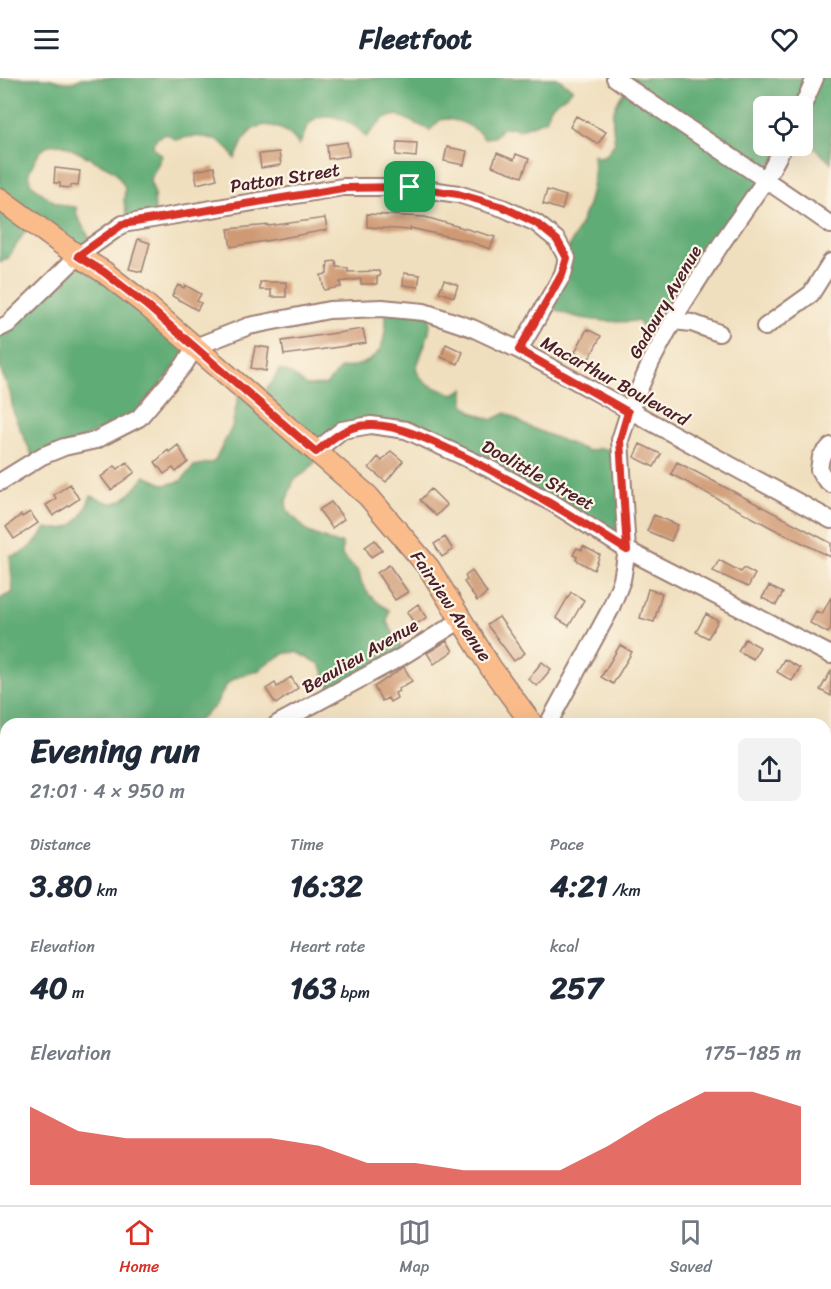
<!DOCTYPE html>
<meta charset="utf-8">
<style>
body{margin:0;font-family:Sriracha,sans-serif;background:#f2f2f3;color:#1f2937;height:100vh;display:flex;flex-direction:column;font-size:22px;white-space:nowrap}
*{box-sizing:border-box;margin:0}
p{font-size:20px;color:#747a83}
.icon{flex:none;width:33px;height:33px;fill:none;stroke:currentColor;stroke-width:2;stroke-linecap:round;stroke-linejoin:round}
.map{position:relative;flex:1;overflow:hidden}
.panel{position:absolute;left:0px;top:640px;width:831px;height:488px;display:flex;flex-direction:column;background:#fff;border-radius:18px 18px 0 0;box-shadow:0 6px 24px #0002}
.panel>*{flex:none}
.tools{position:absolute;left:753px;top:18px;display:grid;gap:12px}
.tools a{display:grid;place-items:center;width:60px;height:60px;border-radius:9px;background:#fff;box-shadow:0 6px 24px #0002;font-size:30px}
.pin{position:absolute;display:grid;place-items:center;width:51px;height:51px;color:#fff;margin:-26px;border-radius:12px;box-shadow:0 3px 9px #0006}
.round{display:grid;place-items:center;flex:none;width:63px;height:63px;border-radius:9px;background:#f2f2f3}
.overview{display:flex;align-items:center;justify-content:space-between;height:102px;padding:0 30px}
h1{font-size:33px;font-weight:800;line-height:45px}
.stats{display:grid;grid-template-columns:repeat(3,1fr);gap:9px;height:102px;padding:6px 30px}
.stats div{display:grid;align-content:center}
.stats b{font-size:30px;font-weight:800}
.stats small{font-size:16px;font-weight:400}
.stats p{font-size:16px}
.chart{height:168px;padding:12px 30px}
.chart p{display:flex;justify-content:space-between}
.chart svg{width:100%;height:108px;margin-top:6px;fill:#d93025;opacity:.7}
header{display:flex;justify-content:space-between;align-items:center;height:78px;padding:0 30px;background:#fff;font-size:27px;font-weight:800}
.dock{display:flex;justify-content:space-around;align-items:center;height:84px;border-top:2px solid #e0e1e3;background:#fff;font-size:16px;color:#747a83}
.dock a{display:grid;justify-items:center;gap:3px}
.dock .current{color:#d93025}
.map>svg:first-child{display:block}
</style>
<header><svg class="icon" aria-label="menu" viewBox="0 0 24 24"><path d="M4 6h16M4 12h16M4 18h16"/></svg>Fleetfoot<svg class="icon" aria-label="heart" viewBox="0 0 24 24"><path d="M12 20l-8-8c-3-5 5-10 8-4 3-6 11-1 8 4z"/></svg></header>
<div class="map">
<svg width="831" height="1127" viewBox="0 0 831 1127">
<rect width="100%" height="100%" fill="#fcf5e5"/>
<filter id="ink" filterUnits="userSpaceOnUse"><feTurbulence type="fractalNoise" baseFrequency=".0167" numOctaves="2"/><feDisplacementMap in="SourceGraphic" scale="12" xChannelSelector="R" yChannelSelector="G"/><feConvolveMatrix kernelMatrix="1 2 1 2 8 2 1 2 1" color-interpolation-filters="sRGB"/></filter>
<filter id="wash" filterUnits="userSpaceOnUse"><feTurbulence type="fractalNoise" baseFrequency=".008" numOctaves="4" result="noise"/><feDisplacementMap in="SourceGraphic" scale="24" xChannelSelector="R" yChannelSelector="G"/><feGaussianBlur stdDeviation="1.35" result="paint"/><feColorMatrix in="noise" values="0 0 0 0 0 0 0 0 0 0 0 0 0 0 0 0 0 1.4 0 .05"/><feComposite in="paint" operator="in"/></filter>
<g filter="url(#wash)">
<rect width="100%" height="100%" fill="#f0dfbe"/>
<path fill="#76c78a" stroke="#60735a" stroke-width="1.5" d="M214 1122H372L370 1127H223Z"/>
<path fill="#60ac76" stroke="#556650" stroke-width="1.5" d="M0 0C14 0 30 0 44 0 57 1 69 9 81 0H557L573 11C564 22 546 25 547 41L519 52 513 49 502 50 494 59 484 60C474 48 457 40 441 41L430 52 398 37 384 40 366 59C355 45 325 28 310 45 305 51 303 61 299 67 289 51 263 38 248 56 242 62 239 74 235 81 233 78 230 72 227 69 213 57 192 56 176 62L167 56C159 58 154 60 153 69L162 78 150 102 154 114 155 139 128 144 124 124 125 109 115 93 62 66 48 67 39 75 29 94 30 105C44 117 57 129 76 129L77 138 90 161 76 168 193 267 137 336 34 381 14 337 10 314 0 291V251L27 229 71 171 31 144 8 180 0 185Z
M616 0H831V85L816 71 803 65 802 28H764V68H783L668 254 649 257 638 243C613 245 564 243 546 224 552 208 558 191 566 175 583 142 597 116 593 76L600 79 606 77 615 65C611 39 610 32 627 10Z
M386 230 431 237 429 254 416 291C421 307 438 310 453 316L464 311V326L472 334 492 342 506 335 527 348 588 373 601 370 619 374 626 465 413 354 344 351 306 394 294 402 286 423 287 432 308 454 336 465H342V478L359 494C361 512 374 523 389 532L387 544 404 574 332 615 320 586 297 574 286 575 267 585 259 592 235 600 227 606 215 628 194 646H6V1044L0 1037V521L13 514 10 478C27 477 38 463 46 450 75 456 81 441 91 418 96 420 104 424 110 425 124 427 138 408 145 398L165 407 181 403 194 388 214 384 232 349 240 311 258 320 271 306 279 292 293 297 306 308 326 307 341 290C382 287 387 266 386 230Z"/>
<g id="blocks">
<path fill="#cf9973" d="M576 38 606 54 598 66 570 49Z
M347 64 349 78 328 81 327 67Z
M397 64 417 65 416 79 396 77Z
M447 69 467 73 464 87 444 83Z
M279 74 281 87 261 90 259 76Z
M497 75 514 82 516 76 529 81 522 99 492 88Z
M214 89 217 101 197 106 195 93Z
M55 90 80 93 78 108 71 107V110L60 109V105H54Z
M547 112 566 118 562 132 543 126Z
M367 136 425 139 495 159 490 171 468 163 410 150V152L367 149Z
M325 140 327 152 231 169 228 151 269 147V148Z
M138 161 150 165 142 194 129 191Z
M336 183 337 189 348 190V194L379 193 380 198 377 199V206H361V201L340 204 341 209 324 212 321 197 327 196 328 184Z
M404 195 420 197 418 209 403 207Z
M444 202 458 207 454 219 439 214Z
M260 204H286V219H271V212H260Z
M178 207 184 210 185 207 201 216 197 223 201 225 197 232 172 218Z
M363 251 366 265 284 277 282 263Z
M587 251 601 258 589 281 575 274Z
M446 266 463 274 458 286 441 279Z
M255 268 269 270 266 293 251 290Z
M640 366 661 376 654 389 634 379Z
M178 367 188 384 176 394 173 390 164 396 155 384 168 372 169 374Z
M391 373 403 383 386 404 369 390 378 379 382 383Z
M127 384 135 394 111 412 101 399 115 388 118 391Z
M677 384 831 465V479L772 450 671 396Z
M70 406 79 421 53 438 46 427 56 421 54 417Z
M431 411 447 427 436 438 420 422Z
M331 424 344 441 332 450 319 432Z
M30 434 38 445 14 461 6 449 21 437 22 439Z
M654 437 678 447 671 463 647 453Z
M445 459 453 472 442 479 434 466Z
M375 462 382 472 371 479 365 469Z
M583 468 600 477 594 492 576 482 577 479 573 477 577 470 582 472Z
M719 482 741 494 744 490 755 496 748 509 713 493Z
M389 487 408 514 395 522 377 495Z
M472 493 487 515 477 523 464 504 467 502 465 498Z
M769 508 783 515 776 527 762 520Z
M648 511 662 515 654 544 640 540Z
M571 514 584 522 569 548 556 540Z
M831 519V550L828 555 810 545 816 533 822 536Z
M418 526 427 539 415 547 407 534Z
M706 536 718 543 708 560 696 554Z
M499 539 525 575 514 583 487 547Z
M745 561 760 569 753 581 738 573Z
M447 563 453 573 434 586 427 575Z
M620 567 632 574 613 606 601 599Z
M784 581 800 590 792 603 777 594Z
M542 584 551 591 537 608 528 601Z
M404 589 412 603 398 611 399 613 395 615 397 620 390 624 388 620 382 623 374 609Z
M831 593V618L820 612Z
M291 599 298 610 276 626 266 611 275 605 277 609Z"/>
</g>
</g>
<g filter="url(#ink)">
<use href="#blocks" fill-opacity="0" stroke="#9d7f74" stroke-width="1.5"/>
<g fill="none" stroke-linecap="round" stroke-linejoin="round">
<defs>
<path id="minor" d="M615 0C686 51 760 96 831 147
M802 30 815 0
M673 243 692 245 719 255
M765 249 811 216 831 184
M0 250 8 246 78 178 123 146 343 109H410L458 116 503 130 536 145 557 162 567 180 563 196 519 272
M831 368 821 379 819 392 825 401 831 406
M316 373 342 352 371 347 406 352 488 390 556 427 627 472 831 577
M0 404 42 378 64 369 96 362 139 340 184 287 195 269 249 248 329 232 382 230 424 234 472 250 519 272 831 442
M277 646 401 579 461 542
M548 646 610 532 622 502 627 472 620 362 629 334 651 284 679 232 721 166 766 101 784 68
M829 734 831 736
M825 967 831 960
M0 1109 6 1091
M17 1122V1127
M599 1122 600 1127
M545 1127 571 1122"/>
<path id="major" d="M0 121 78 178 104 194 145 226 368 418 429 490 491 590 532 646
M825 1092 831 1101"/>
</defs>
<use href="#minor" stroke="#9d7f74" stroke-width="20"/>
<use href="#major" stroke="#9d7f74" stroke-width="24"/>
<use href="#minor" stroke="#fff" stroke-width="16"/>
<use href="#major" stroke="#fabc8b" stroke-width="21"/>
</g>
</g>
<g fill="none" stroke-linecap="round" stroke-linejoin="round" filter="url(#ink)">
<defs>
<path id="route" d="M410 109 458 116 503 129 536 145 557 162 567 180 562 196 519 272 628 334 620 362 627 472C571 437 515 403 455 374 429 362 402 348 373 347 348 346 334 359 316 374L145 226 104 194 78 178 123 146 343 110Z"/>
</defs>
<use href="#route" stroke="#fff" stroke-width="12"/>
<use href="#route" stroke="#d93025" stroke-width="8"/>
</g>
<g text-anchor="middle" stroke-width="4.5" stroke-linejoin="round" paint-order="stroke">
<g font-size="18" fill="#4a1f2b" stroke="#fcf5e5">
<text transform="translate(285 100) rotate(-9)" y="6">Patton Street</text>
<text transform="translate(665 224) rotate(-60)" y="6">Gadoury Avenue</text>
<text transform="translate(615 303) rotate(29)" y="6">Macarthur Boulevard</text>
<text transform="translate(538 397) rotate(29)" y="6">Doolittle Street</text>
<text transform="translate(451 528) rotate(56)" y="6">Fairview Avenue</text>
<text transform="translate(360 578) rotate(-30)" y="6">Beaulieu Avenue</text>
</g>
</g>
</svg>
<div class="tools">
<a><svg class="icon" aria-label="locate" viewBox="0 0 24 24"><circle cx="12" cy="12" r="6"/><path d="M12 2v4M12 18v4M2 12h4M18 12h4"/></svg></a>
</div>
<div class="pin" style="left:410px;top:109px;background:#1e9e55"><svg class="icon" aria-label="arrive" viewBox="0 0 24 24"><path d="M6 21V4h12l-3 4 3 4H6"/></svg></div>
<section class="panel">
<div class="overview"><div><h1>Evening run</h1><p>21:01 · 4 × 950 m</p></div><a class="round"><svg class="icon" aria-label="share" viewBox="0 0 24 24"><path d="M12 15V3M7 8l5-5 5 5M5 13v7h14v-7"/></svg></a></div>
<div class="stats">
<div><p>Distance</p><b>3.80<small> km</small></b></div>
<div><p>Time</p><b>16:32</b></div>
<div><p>Pace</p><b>4:21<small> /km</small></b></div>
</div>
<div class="stats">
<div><p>Elevation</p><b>40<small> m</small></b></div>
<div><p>Heart rate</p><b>163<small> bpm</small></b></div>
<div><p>kcal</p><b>257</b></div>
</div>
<div class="chart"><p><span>Elevation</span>175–185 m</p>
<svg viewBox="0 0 160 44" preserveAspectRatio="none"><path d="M0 44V12L10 22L20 25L30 25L40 25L50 25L60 28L70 35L80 35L90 38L100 38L110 38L120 28L130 16L140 6L150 6L160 12V44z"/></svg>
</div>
</section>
</div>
<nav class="dock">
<a class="current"><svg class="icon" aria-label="home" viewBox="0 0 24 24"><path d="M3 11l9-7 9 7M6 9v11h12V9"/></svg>Home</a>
<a><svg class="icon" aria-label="map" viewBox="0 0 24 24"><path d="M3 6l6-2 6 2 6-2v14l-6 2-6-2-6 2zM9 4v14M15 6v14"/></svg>Map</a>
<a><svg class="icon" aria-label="saved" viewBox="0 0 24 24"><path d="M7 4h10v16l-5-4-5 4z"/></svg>Saved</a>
</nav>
